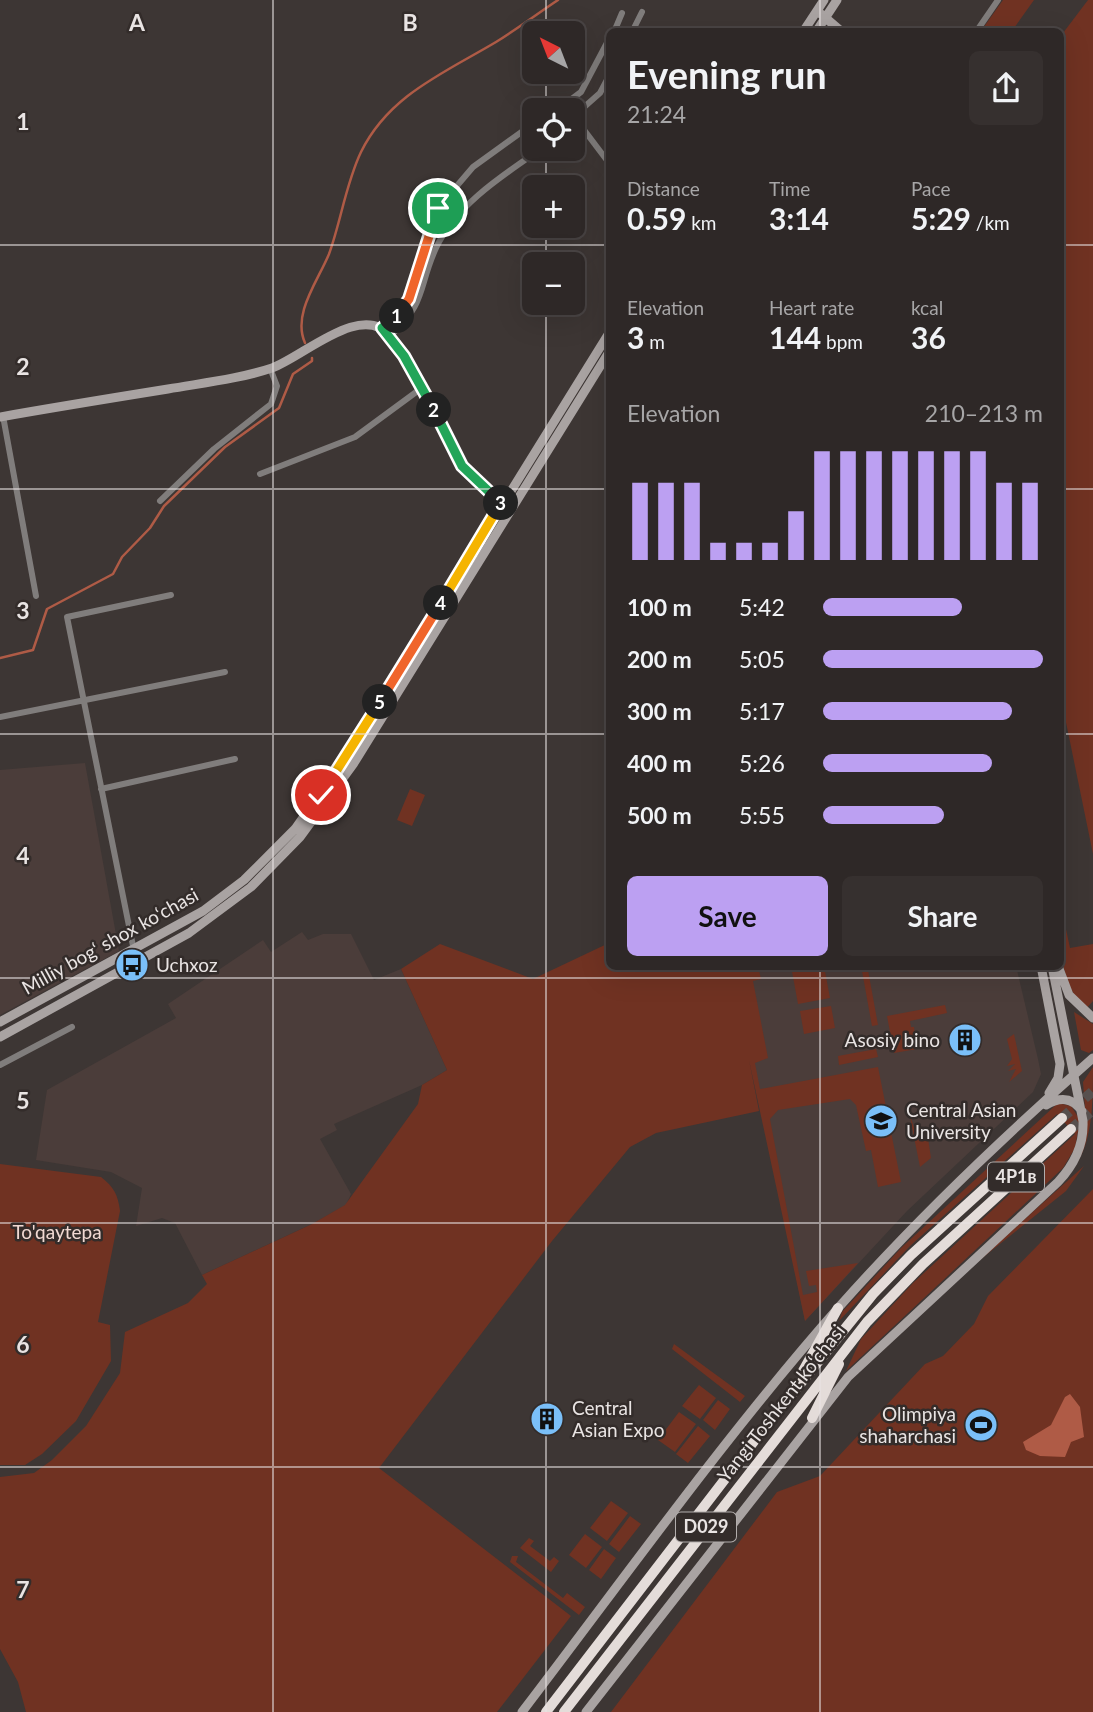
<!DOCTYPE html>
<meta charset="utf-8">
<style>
body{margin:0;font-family:Lato,sans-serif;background:#36302f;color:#f1f3f6;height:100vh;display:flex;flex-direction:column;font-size:26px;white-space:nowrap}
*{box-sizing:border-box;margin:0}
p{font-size:23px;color:#a7a6a7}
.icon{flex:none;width:38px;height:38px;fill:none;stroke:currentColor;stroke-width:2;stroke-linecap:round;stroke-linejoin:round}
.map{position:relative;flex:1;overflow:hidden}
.drawer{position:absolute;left:606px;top:28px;width:458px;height:942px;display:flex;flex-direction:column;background:#2e2827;border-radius:10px;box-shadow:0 7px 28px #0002,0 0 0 2px #494444}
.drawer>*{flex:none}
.needle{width:46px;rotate:318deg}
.fabs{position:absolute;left:522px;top:21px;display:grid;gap:14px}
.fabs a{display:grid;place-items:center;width:63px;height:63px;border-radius:10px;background:#2e2827;box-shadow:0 7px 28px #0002,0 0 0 2px #494444;font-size:35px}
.pin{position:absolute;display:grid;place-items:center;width:60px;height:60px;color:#fff;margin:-30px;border:4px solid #fff;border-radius:50%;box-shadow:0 2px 7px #0007}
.km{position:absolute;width:35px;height:35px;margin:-18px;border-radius:50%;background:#222;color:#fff;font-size:19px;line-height:35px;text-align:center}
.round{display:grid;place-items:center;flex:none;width:74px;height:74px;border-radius:10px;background:#36302f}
.overview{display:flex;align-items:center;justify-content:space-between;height:119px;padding:0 21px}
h1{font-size:38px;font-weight:700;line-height:52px}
.figures{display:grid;grid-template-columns:repeat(3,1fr);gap:10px;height:119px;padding:7px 21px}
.figures div{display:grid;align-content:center}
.figures b{font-size:30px;font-weight:700}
.figures small{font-size:19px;font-weight:400}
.figures p{font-size:19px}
.chart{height:196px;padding:14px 21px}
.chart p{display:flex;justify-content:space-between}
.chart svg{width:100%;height:126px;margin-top:7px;stroke:#bca0f2;stroke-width:6}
.action{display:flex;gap:14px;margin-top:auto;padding:14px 21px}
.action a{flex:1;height:80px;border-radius:10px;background:#bca0f2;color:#111;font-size:28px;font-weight:700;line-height:80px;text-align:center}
.action a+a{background:#36302f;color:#f1f3f6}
ul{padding:0 21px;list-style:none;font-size:23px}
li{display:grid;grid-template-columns:112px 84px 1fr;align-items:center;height:52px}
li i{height:18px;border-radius:9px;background:#bca0f2}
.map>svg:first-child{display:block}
</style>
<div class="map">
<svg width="1093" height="1712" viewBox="0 0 1093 1712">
<rect width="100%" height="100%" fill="#3d3634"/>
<path fill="#4b3d3a" d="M85 763 119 951 0 1015V770Z
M302 932 308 940 323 934H351L374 980 401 969 447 1070 422 1085 334 1124 337 1130 320 1139 351 1194 346 1205 312 1224 202 1275 175 1223 162 1218 136 1226 142 1188 111 1172 36 1160 47 1090 176 1018 168 1004 263 940 271 952Z
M733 966H1016L1038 1059 1041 1074 1033 1092 907 1211 805 1321Z"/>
<path fill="#703222" d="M1003 0H1034L1012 31H981Z
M1088 0H1093V854L1060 693V37Z
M410 789 425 795 412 826 397 820Z
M1060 901 1070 948 1093 944V1001L1085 1010C1057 977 1060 941 1060 901Z
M609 943V966H758L761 979 753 981 768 1058 755 1063 760 1089 878 1067 901 1182 878 1187 871 1150 866 1151 856 1105 850 1099 778 1110 770 1119 803 1295 817 1292 816 1285 809 1286 806 1271 858 1263 805 1321 749 1060 759 1111 656 1133 630 1147 552 1241 379 1468 571 1616 497 1712H26L18 1682 0 1649V1477L34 1473 52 1460 86 1426 120 1373 125 1332 188 1303 207 1284 202 1275 312 1224 345 1205 418 1104 422 1085 447 1070 401 969 440 944 533 979Z
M791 966H824L830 998 798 1004Z
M868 970 878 1025 872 1026 862 971Z
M945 1005 947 1013 910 1021 911 1027H914L917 1049 894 1053 887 1016Z
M831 1006 835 1028 804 1034 800 1011Z
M1074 1012 1093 1024V1050L1089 1053 1081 1050Z
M1014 1034 1022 1071 1009 1082 1016 1069 1008 1071 1015 1064 1007 1066 1012 1059 1007 1039Z
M876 1049 878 1057 839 1065 838 1056Z
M1093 1067C1093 1097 1093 1138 1078 1161L1087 1134 1083 1082Z
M1058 1103 1071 1106 1080 1120 1075 1148 1063 1168 846 1371 861 1339 913 1283 1075 1134 1057 1114 910 1246 839 1321 842 1312 901 1248Z
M909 1112 916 1134 919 1123 921 1135 928 1138 931 1158 920 1167Z
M0 1164 101 1177C114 1187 118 1195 120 1211L98 1322 110 1325 111 1361 76 1421 42 1454 25 1465H0Z
M1084 1166 1066 1191 976 1263Z
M1093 1189V1712H611L777 1492 820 1476 925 1364 943 1356 974 1324 988 1296Z
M674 1344 745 1396 740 1402 672 1349Z
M699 1385 716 1398 700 1419 682 1406Z
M718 1400 730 1409 715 1430 703 1420Z
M679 1412 696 1424 675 1452 658 1440Z
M698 1426 710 1436 688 1463 676 1454Z
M611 1501 628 1513 607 1541 590 1528Z
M630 1516 641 1524 619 1552 609 1544Z
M585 1534 602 1547 586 1568 569 1555Z
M529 1538 534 1541 530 1546 550 1561 554 1557 559 1561 551 1572 520 1548Z
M604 1549 616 1558 601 1579 589 1570Z
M512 1556H518L516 1562 563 1598 567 1593 585 1607 579 1615 510 1562Z"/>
<path fill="#af5b46" d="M1070 1394 1080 1407 1084 1437 1071 1442 1065 1457 1040 1456 1026 1450 1023 1442 1051 1425 1065 1397Z"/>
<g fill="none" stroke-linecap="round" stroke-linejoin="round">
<path stroke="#af5b46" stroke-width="2.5" d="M305 343C292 314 318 281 329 254 341 221 346 183 361 152 389 95 444 73 496 42 517 29 537 14 558 0
M0 658 33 650 47 609 113 574 122 557 150 528 164 506 225 447 279 408 293 374 312 361V358"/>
<path stroke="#57504e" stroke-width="10" stroke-dasharray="10 5" stroke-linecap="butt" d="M1062 1118 1093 1091
M1071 1129 1093 1110"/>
<path stroke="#807d7c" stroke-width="6" d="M614 32 622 13
M632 32 642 12
M976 32 998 0
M557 110 581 92 609 39
M572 114 609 163
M574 116 600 93 609 76
M382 328 402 312 409 299 438 208 473 167 534 123
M390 336C427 303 418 287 436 248 456 205 503 175 541 149
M3 416 36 596
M260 474 355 437 423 387
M160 501 214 449 271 404 277 386 270 368
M0 717 225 672
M101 789 235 759
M134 951 67 617 171 595
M0 1065 72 1027"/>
<path stroke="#a9a3a2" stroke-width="9" d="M821 14 842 32
M803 32 824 0
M816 32 837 0
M0 417C56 407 112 398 168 389 202 383 239 379 272 368 303 357 362 301 390 336 431 386 447 475 506 505
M1041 966 1060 1064 1058 1078 1049 1093
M1058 966 1069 995 1093 1018
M0 1022 203 911 244 880 295 829 348 754 609 333
M0 1037 189 933 251 887 300 837 354 763 609 352
M1046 1105C1060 1097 1072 1097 1082 1111
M522 1712C626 1576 726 1435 839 1307 918 1218 1004 1136 1093 1058
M586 1712 848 1377 1058 1182C1074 1165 1084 1144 1083 1121L1052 966"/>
<path stroke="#e4dcd9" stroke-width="10" d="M803 1371 838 1308
M812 1418 839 1364
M546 1712 762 1431 873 1294 911 1255 1062 1118
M564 1712 867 1322 923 1264 1071 1129"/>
</g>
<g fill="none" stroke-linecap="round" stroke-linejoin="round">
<defs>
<path id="split-1" d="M397 316 409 299 438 208"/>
<path id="split-2" d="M397 316 382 328 404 356 434 410"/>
<path id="split-3" d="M434 410 462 466 501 503"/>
<path id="split-4" d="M441 603 501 503"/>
<path id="split-5" d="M380 702 441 603"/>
<path id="split-6" d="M321 795 380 702"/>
</defs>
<use href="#split-1" stroke="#fff" stroke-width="14"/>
<use href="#split-2" stroke="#fff" stroke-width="14"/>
<use href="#split-3" stroke="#fff" stroke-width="14"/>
<use href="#split-4" stroke="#fff" stroke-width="14"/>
<use href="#split-5" stroke="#fff" stroke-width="14"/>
<use href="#split-6" stroke="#fff" stroke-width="14"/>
<use href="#split-1" stroke="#f0652b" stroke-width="9"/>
<use href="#split-2" stroke="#22a559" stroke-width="9"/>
<use href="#split-3" stroke="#22a559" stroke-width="9"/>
<use href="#split-4" stroke="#f5b400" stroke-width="9"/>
<use href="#split-5" stroke="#f0652b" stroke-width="9"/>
<use href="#split-6" stroke="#f5b400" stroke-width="9"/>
</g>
<path fill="none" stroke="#e9e4e3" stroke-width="2" stroke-opacity="0.55" d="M273 0V1712M546 0V33M820 0V32M546 72V110M546 149V187M546 226V264M0 245H609M1060 245H1093M546 303V1712M0 489H609M1060 489H1093M0 734H609M1060 734H1093M820 966V1712M0 978H1093M0 1223H1093M0 1467H1093"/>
<defs>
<symbol id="bus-disc" viewBox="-11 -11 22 22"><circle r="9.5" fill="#7abff8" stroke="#332c2a"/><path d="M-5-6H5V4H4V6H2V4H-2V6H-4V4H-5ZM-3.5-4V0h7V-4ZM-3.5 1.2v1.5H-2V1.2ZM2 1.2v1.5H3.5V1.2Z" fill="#111"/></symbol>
<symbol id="building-disc" viewBox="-11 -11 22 22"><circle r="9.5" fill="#7abff8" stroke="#332c2a"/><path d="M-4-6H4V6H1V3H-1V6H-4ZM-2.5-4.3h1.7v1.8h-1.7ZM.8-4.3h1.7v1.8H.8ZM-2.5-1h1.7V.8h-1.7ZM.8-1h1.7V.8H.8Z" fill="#111"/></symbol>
<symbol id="university-disc" viewBox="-11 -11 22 22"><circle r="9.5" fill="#7abff8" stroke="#332c2a"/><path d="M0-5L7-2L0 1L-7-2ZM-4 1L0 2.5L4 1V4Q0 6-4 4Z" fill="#111"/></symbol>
<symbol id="stadium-disc" viewBox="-11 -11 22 22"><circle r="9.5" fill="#7abff8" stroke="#332c2a"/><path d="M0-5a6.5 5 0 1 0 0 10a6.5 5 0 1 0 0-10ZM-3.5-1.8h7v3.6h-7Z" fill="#111"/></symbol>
</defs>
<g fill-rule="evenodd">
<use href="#bus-disc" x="113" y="946" width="38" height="38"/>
<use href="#building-disc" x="946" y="1021" width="38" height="38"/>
<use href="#university-disc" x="862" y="1102" width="38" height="38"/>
<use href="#building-disc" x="528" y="1400" width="38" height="38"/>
<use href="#stadium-disc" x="962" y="1406" width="38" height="38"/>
</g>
<g text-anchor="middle" stroke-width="5" stroke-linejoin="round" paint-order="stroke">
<g fill="#332c2a" stroke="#b2adac" stroke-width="2">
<rect x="988" y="1162.5" width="56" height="29" rx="5"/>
<rect x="676" y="1512.5" width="60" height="29" rx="5"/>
</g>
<g font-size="18" font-weight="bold" fill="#e9e4e3">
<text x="1016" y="1183">4Р1в</text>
<text x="706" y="1533">D029</text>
</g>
<g font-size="19" fill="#e9e4e3" stroke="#332c2a">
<text transform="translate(110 941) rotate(-29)" y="7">Milliy bog‘ shox ko‘chasi</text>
<text transform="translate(781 1403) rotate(-52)" y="7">Yangi Toshkent ko‘chasi</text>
</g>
<g font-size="19" fill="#e9e4e3" stroke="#332c2a" text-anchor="start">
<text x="156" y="972">Uchxoz</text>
<text x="940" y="1047" text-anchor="end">Asosiy bino</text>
<text x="906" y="1117">Central Asian<tspan x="906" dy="22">University</tspan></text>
<text x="572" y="1415">Central<tspan x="572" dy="22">Asian Expo</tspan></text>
<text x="956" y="1421" text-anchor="end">Olimpiya<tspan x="956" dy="22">shaharchasi</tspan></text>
</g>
<g font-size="19" fill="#f1d9d2" stroke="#332c2a">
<text x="57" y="1239">To'qaytepa</text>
</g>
</g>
<g font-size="23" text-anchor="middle" font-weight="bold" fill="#e9e4e3" stroke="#332c2a" stroke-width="5" stroke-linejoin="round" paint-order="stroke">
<text x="137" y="31">A</text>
<text x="410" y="31">B</text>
<text x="23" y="130">1</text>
<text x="23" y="375">2</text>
<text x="23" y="619">3</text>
<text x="23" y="864">4</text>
<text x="23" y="1109">5</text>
<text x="23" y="1353">6</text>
<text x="23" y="1598">7</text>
</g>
</svg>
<div class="fabs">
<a><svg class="needle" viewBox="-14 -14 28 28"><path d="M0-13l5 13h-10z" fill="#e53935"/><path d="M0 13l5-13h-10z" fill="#a7a6a7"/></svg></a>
<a><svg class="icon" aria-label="locate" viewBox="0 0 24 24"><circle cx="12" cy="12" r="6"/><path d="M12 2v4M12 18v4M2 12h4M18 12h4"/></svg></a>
<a>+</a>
<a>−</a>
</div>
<div class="pin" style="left:438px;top:208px;background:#1e9e55"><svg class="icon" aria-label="arrive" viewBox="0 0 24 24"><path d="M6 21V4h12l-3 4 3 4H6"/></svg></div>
<div class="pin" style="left:321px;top:795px;background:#d93025"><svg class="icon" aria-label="check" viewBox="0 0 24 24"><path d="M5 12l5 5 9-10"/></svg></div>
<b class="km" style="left:397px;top:316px">1</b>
<b class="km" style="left:434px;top:410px">2</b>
<b class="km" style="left:501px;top:503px">3</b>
<b class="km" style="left:441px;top:603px">4</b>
<b class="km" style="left:380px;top:702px">5</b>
<section class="drawer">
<div class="overview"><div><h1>Evening run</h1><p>21:24</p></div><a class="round"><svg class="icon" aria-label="share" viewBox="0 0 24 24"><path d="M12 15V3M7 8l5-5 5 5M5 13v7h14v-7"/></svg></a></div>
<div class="figures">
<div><p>Distance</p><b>0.59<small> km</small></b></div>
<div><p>Time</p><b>3:14</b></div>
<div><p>Pace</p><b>5:29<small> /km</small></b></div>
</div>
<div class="figures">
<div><p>Elevation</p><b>3<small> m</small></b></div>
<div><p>Heart rate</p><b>144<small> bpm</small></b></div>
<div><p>kcal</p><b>36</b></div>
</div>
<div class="chart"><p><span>Elevation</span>210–213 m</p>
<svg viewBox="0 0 160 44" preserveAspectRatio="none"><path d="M5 44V17M15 44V17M25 44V17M35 44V38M45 44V38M55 44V38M65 44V27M75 44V6M85 44V6M95 44V6M105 44V6M115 44V6M125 44V6M135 44V6M145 44V17M155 44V17"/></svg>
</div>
<ul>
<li><b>100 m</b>5:42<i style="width:63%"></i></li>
<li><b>200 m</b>5:05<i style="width:100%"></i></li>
<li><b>300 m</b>5:17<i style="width:86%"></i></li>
<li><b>400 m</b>5:26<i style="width:77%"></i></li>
<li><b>500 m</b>5:55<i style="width:55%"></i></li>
</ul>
<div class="action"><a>Save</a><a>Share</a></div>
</section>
</div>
